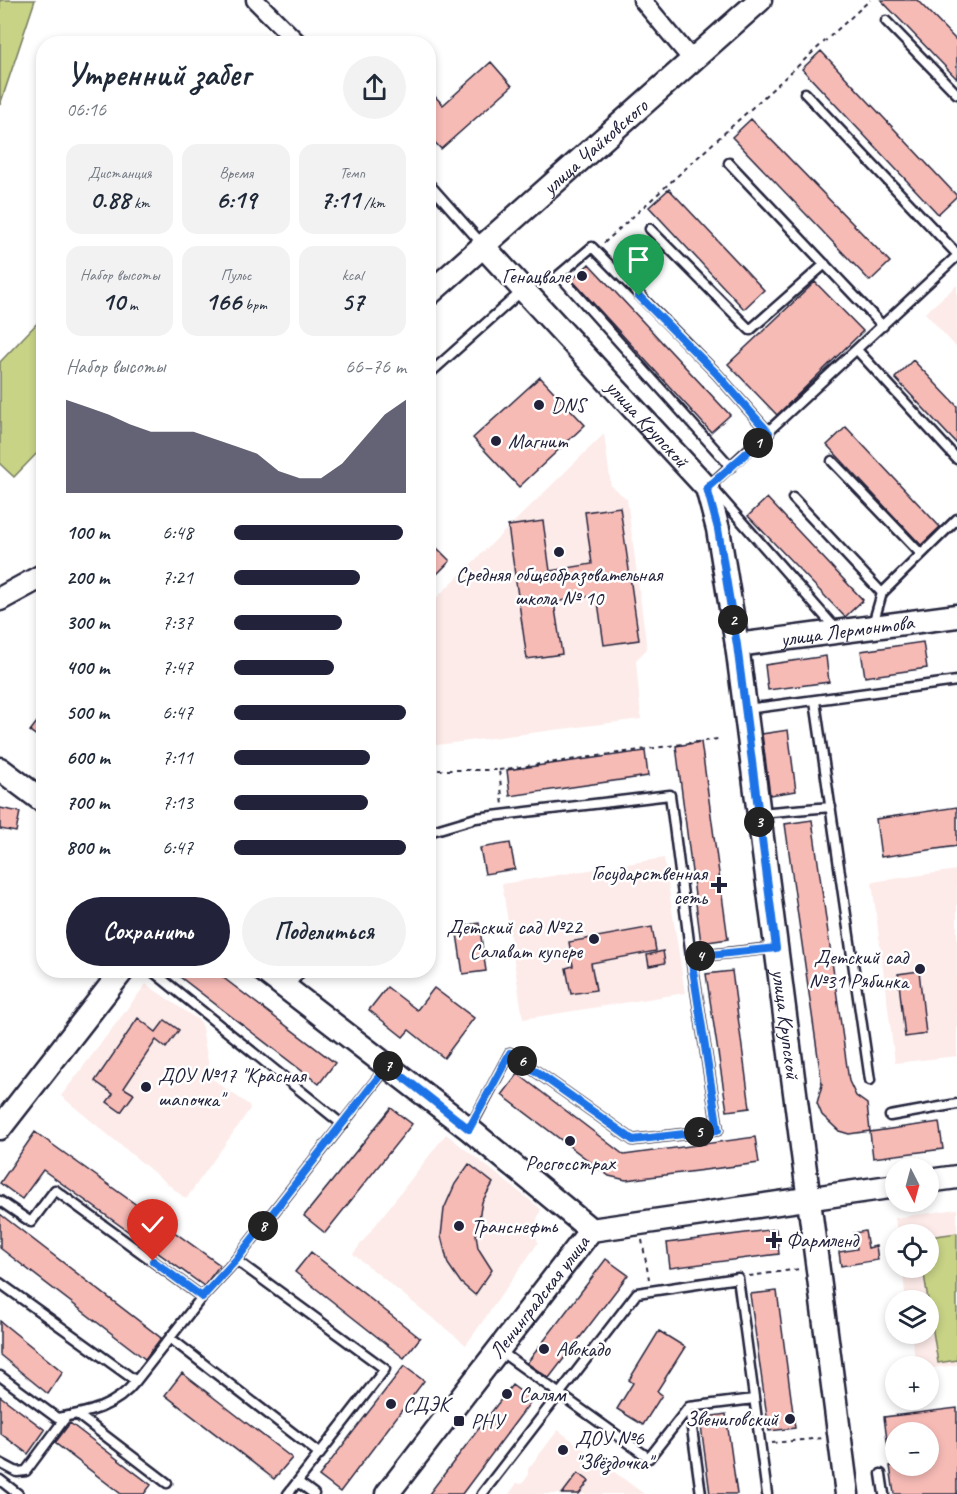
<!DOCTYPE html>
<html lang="ru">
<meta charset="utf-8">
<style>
body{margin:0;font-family:Caveat,sans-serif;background:#f2f2f3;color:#1f2937;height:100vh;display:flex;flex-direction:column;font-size:22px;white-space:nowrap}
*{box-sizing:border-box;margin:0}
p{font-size:20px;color:#747a83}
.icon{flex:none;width:33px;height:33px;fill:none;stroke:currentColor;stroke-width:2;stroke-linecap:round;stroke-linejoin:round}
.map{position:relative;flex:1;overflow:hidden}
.details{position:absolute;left:36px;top:36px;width:400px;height:942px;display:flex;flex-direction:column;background:#fff;border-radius:24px;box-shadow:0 3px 9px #0003}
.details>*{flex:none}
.needle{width:39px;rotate:174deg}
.controls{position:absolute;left:885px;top:1158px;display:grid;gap:12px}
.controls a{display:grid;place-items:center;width:54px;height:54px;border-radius:50%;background:#fff;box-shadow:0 3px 9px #0003;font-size:30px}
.pin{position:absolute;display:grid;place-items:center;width:51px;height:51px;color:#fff;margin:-62px -26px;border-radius:50% 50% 50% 0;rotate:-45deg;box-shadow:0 0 6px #0007}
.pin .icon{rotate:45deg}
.km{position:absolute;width:30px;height:30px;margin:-15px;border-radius:50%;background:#222;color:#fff;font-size:16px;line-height:30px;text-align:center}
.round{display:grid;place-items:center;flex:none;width:63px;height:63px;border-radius:32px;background:#f2f2f3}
.head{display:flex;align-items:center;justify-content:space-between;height:102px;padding:0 30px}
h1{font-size:33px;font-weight:600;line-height:45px}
.stats{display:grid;grid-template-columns:repeat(3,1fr);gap:9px;height:102px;padding:6px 30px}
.stats div{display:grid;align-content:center;border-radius:15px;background:#f2f2f3;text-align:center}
.stats b{font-size:26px;font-weight:600}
.stats small{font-size:16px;font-weight:400}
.stats p{font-size:16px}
.chart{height:168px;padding:12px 30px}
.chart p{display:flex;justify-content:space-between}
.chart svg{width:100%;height:108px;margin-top:6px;fill:#22223b;opacity:.7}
.action{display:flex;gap:12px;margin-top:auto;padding:12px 30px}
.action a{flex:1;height:69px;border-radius:36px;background:#22223b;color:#fff;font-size:24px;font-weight:600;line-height:69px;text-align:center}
.action a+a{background:#f2f2f3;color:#1f2937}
ul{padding:0 30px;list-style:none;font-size:20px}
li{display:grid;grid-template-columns:96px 72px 1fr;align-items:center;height:45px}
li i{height:15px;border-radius:8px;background:#22223b}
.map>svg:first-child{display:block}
</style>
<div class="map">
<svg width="957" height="1494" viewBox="0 0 957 1494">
<rect width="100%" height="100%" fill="#fff"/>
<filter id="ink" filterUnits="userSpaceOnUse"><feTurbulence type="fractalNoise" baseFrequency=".0167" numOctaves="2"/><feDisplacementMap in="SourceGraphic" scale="12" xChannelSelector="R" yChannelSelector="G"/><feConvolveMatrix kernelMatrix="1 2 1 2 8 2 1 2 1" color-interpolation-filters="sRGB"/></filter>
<g filter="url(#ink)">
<path fill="#fdebe9" d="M957 285V348L925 313Z
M604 434 611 486 627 499 647 649 636 660 641 719 429 746V605Z
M664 858 685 993 523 1019 502 884Z
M957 870V1056L895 1063 872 882Z
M146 984 201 1022 211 1078 249 1105 250 1109 186 1199 61 1096Z
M446 1134 541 1209 534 1228 538 1243 466 1345 353 1254Z
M957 1209V1365L932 1368 915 1358 911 1334H928V1300H906L902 1268H928V1234H897L895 1218Z
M558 1430 644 1494H509L517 1483 522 1484 528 1476V1469Z"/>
<path fill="#c8d386" stroke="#757a60" stroke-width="1.5" d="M0 0H35L0 105Z
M43 317V447L14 477 0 464V362Z
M957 1233V1360L938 1363 923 1268H928L929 1237Z"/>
<path fill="#f7bbb6" stroke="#22223b" stroke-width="1.5" d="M881 0H917L957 41V79Z
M821 51 957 196 938 214 802 69Z
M491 62 512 86 441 149 429 136V90L443 105Z
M751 119 890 262 870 281 732 137Z
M669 189 764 290 744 309 649 207Z
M589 264 730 415 711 432 572 280Z
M815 282 863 331 777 415 728 364Z
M913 360 957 406V444L895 378Z
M540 377 585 425 519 487 473 438Z
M846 427 940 527 921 545 827 445Z
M767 498 863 600 845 617 748 516Z
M620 507 639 640 604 645 597 595 554 602 562 654 527 659 508 526 543 521 550 571 592 564 585 512Z
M429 540 450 561 429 582Z
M923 642 927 668 865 677 861 651Z
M826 656 829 682 768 690 765 665Z
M44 713V741L30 731Z
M788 730 796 791 770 795 762 734Z
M701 742 728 939 701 943 676 746Z
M645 751 648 776 510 796 507 770Z
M957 807V846L881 857 876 819Z
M0 808 20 812 16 832 0 829Z
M812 820 849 1081 856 1096 867 1104 870 1131 849 1134 839 1131 822 1115 817 1103 822 1085 785 824Z
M510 843 515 869 485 874 480 848Z
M479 923 486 971 463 974 456 927Z
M652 927 656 951 591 963 596 990 571 994 566 968 573 966 569 942Z
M663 951 665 963 649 966 647 955Z
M171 970H213L335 1063 319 1084Z
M732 971 750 1108 727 1111 706 974Z
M919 971 926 1034 905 1037 898 974Z
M387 987 417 1010 434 988 474 1018 444 1058 409 1030 403 1037 369 1010Z
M138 1018 156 1032 165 1020 179 1030 166 1048 156 1040 124 1088 134 1094 121 1112 107 1102 113 1094 95 1081Z
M518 1074 624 1155 755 1137 759 1163 626 1180 609 1176 502 1095Z
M391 1108 412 1124 325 1233 304 1216Z
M939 1122 943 1149 873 1158 870 1132Z
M35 1132 220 1265 207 1282 204 1286 43 1170 22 1199 0 1183Z
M469 1164 493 1183 482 1202 476 1234 478 1248 492 1270 475 1295 461 1283 448 1264 441 1236 444 1209 455 1184Z
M0 1214 161 1338 145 1359 0 1248Z
M776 1229 779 1254 670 1268 667 1243Z
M865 1231 868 1248 876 1246 878 1260 841 1266 839 1252 857 1249 854 1233Z
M311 1252 420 1338 404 1358 295 1272Z
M606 1259 628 1275 549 1378 527 1363Z
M777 1291 795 1428 769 1431 750 1294Z
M0 1321 63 1372 48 1394 0 1355Z
M659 1331 685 1347 657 1391 662 1395 643 1425 617 1409 633 1383 629 1380Z
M404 1366 424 1381 340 1492 319 1476Z
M182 1373 292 1458 274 1479 165 1395Z
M512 1385 532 1400 462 1494H429Z
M0 1396 45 1430 28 1454 0 1433Z
M957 1408V1494H894L890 1466H928V1432H896V1456H889L884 1417Z
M726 1414 737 1494H710L700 1418Z
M70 1423 151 1485 144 1494H121L55 1443Z
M578 1473 589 1481 579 1494H562Z"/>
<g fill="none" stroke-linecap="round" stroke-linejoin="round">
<defs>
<path id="lane" d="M886 21 957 94
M805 93 957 254
M729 163 883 326
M429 184 483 245
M650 229 750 330 825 264
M857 350 957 459
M429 374 523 290
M832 461 921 554
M731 467 559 275 592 247 717 374 769 433
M707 488 957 256
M714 490 836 629
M793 498 882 593 873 624
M882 593 957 519
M815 701 870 1080
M747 709 957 681
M759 813 831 807
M429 832 476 818 670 795 691 957 774 948
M151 970 343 1125
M287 989 302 970
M890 1116 957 1104
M470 1128 510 1053 633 1140 718 1130 691 957
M0 1201 31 1222 55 1190 202 1297
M0 1283 136 1381 202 1297 236 1260
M170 1338 320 1454
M500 1351 649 1458 689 1407
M0 1376 57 1418C88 1413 116 1407 136 1381
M78 1415 167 1483
M0 1463 17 1472 26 1471 66 1417
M881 1474 884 1494
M0 1480 18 1494
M298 1482 314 1494
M288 1494 385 1369 236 1260 386 1068
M482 1494 637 1293 738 1278 767 1494
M701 1494 689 1407 754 1399"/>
<path id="street" d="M255 0 299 44
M642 0 693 61"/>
<g id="secondary">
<path id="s1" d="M483 246 707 488 718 529 737 645 847 1494"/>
<path id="s2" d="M429 294 760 0"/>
<path d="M0 599 44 575"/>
<path id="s3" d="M737 645 957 616"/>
<path d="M0 769 44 802"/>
<path d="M263 970 469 1129 591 1230"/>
<path d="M0 1128 123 970"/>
<path d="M928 1181 957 1177"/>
<path id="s4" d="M387 1494 591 1230 896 1186"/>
</g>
</defs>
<use href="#lane" stroke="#22223b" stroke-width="13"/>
<use href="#street" stroke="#22223b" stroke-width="21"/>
<use href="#secondary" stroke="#22223b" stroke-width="27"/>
<path stroke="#22223b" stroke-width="2" stroke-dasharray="4.5 4.5" stroke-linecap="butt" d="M604 243 870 0
M429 770H499L503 805
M499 770 718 739
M642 1240 649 1279
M749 1276 800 1269
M772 1443 823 1438"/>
<use href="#lane" stroke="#fff" stroke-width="8"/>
<use href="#street" stroke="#fff" stroke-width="16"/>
<use href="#secondary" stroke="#fff" stroke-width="22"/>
</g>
</g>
<g fill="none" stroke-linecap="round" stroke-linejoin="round" filter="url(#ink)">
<defs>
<path id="route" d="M153 1261 202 1297 236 1260 388 1065 469 1129 510 1053 633 1140 718 1130 691 957 776 948 737 645 718 529 707 488 769 433 717 374 639 296"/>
</defs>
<use href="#route" stroke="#fff" stroke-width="12"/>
<use href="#route" stroke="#1a73e8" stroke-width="8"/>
</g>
<g fill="#22223b" stroke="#fff" stroke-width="2">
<circle cx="582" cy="276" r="6"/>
<circle cx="539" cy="405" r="6"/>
<circle cx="496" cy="441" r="6"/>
<circle cx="559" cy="552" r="6"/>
<path d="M716 876h6v6h6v6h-6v6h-6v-6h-6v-6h6z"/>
<circle cx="594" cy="939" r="6"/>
<circle cx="920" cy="969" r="6"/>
<circle cx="146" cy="1087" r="6"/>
<circle cx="570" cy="1141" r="6"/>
<circle cx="459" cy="1226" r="6"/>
<path d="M771 1231h6v6h6v6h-6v6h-6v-6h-6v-6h6z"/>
<circle cx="544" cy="1349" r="6"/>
<circle cx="507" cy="1394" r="6"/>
<circle cx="391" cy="1404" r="6"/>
<circle cx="790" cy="1419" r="6"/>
<rect x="453" y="1415" width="12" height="12" rx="3"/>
<circle cx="563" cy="1450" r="6"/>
</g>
<g text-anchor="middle" stroke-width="5" stroke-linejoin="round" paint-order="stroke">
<g font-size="21" fill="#22223b" stroke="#fff">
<text dy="7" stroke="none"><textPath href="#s2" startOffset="222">улица Чайковского</textPath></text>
<text dy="7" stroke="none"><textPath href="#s1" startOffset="242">улица Крупской</textPath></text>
<text dy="7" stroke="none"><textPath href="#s3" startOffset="111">улица Лермонтова</textPath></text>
<text dy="7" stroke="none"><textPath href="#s1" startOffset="872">улица Крупской</textPath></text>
<text dy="7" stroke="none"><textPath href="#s4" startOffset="249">Ленинградская улица</textPath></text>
</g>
<g font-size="21" fill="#22223b" stroke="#fff" text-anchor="start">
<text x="570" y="283" text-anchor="end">Генацвале</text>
<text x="551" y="412">DNS</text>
<text x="508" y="448">Магнит</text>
<text x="559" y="581" text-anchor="middle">Средняя общеобразовательная<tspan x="559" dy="24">школа № 10</tspan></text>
<text x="707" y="880" text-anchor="end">Государственная<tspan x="707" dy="24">сеть</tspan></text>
<text x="582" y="934" text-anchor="end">Детский сад №22<tspan x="582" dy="24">Салават купере</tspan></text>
<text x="908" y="964" text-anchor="end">Детский сад<tspan x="908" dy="24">№31 Рябинка</tspan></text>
<text x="158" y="1082">ДОУ №17 "Красная<tspan x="158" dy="24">шапочка"</tspan></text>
<text x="570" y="1170" text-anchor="middle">Росгосстрах</text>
<text x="471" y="1233">Транснефть</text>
<text x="786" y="1247">Фармленд</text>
<text x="556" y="1356">Авокадо</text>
<text x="519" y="1401">Салям</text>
<text x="403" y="1411">СДЭК</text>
<text x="778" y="1426" text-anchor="end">Звениговский</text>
<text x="471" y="1428">РНУ</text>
<text x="575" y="1445">ДОУ №6<tspan x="575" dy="24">"Звёздочка"</tspan></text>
</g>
</g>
</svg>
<div class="controls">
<a><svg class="needle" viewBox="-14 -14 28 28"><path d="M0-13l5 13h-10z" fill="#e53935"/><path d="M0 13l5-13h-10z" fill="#747a83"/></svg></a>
<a><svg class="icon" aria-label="locate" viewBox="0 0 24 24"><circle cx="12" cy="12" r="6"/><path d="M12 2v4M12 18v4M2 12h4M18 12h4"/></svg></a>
<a><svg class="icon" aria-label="layers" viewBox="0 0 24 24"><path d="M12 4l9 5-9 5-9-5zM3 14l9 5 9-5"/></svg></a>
<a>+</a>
<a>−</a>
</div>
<div class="pin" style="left:639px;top:296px;background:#1e9e55"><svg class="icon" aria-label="arrive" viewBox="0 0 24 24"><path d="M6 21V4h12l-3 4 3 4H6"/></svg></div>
<div class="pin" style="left:153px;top:1261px;background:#d93025"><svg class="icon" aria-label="check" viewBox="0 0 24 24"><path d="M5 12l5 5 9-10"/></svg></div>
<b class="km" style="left:758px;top:443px">1</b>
<b class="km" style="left:733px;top:620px">2</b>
<b class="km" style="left:759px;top:822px">3</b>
<b class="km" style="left:700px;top:956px">4</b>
<b class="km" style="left:699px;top:1132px">5</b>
<b class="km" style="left:522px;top:1061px">6</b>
<b class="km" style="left:388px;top:1066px">7</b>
<b class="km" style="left:263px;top:1226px">8</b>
<section class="details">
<div class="head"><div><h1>Утренний забег</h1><p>06:16</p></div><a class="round"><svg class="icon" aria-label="share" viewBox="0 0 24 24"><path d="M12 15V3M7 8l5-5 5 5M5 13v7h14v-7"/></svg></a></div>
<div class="stats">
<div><p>Дистанция</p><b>0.88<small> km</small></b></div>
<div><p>Время</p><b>6:19</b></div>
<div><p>Темп</p><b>7:11<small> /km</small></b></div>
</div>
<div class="stats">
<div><p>Набор высоты</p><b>10<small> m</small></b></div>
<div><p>Пульс</p><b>166<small> bpm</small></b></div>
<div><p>kcal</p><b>57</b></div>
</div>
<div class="chart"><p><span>Набор высоты</span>66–76 m</p>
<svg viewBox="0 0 160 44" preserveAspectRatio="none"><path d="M0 44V6L10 9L20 12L30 16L40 19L50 19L60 19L70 22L80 25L90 28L100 35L110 38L120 38L130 32L140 22L150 12L160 6V44z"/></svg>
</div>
<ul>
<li><b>100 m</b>6:48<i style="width:98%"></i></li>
<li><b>200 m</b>7:21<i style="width:73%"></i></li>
<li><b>300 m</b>7:37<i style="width:63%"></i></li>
<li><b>400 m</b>7:47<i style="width:58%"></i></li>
<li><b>500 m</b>6:47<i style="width:100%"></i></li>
<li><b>600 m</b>7:11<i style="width:79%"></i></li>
<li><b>700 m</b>7:13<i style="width:78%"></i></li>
<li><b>800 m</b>6:47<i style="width:100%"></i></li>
</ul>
<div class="action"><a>Сохранить</a><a>Поделиться</a></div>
</section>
</div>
